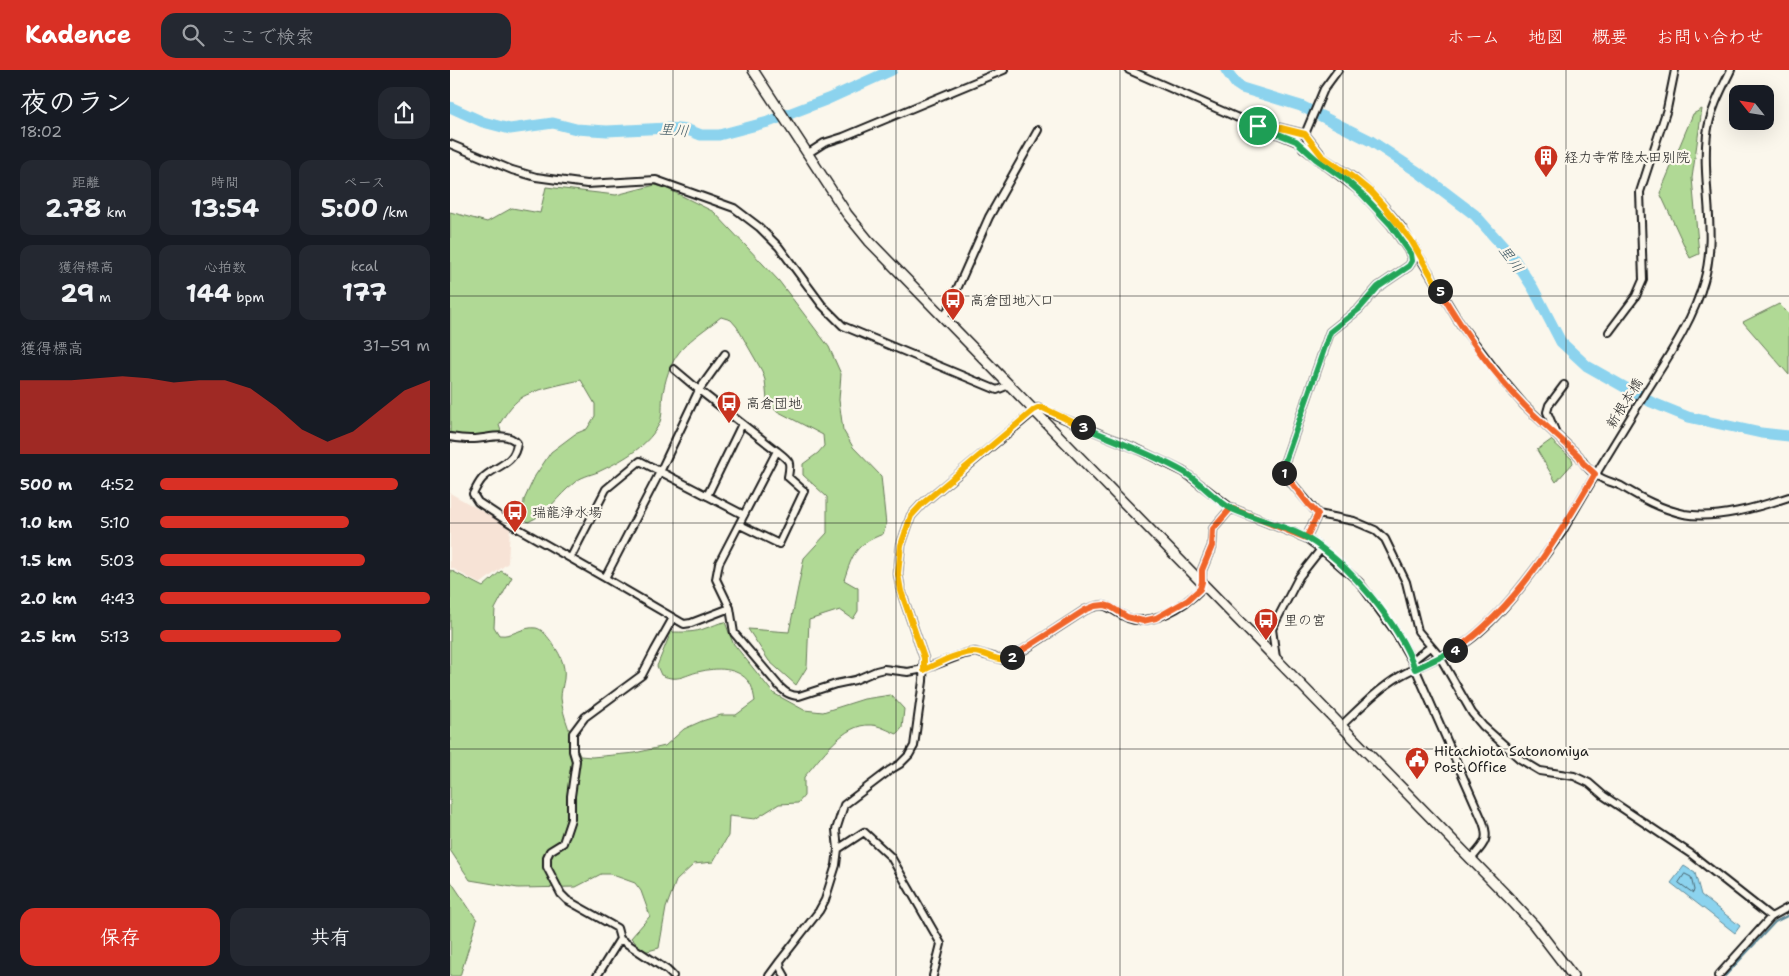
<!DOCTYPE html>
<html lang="ja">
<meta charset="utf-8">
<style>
body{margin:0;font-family:"Shantell Sans","Klee One",sans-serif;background:#242831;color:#f1f3f6;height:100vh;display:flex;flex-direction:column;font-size:19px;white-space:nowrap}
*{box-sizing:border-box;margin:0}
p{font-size:16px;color:#9ea1a6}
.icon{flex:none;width:28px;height:28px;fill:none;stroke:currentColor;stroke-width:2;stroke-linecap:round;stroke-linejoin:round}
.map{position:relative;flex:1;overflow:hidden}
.panel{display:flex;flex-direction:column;background:#171b24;width:450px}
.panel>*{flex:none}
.needle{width:32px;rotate:300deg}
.buttons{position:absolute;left:1279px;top:15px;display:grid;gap:10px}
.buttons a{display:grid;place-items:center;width:45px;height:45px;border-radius:10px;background:#171b24;box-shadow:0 5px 20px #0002;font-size:25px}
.pin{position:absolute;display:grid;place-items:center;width:42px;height:42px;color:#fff;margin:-21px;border:2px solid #fff;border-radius:50%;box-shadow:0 1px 5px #0007}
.km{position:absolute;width:25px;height:25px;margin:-12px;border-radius:50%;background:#222;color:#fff;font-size:14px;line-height:25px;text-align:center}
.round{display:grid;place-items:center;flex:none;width:52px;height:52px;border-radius:15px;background:#242831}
.headline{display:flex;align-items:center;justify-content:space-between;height:85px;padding:0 20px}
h1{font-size:28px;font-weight:700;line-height:38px}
.stats{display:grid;grid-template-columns:repeat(3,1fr);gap:8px;height:85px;padding:5px 20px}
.stats div{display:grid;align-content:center;border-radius:12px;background:#242831;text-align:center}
.stats b{font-size:25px;font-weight:700}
.stats small{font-size:14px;font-weight:400}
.stats p{font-size:14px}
.chart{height:140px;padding:10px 20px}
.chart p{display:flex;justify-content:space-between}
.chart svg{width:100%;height:90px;margin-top:5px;fill:#d93025;opacity:.7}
.button{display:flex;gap:10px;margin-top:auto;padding:10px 20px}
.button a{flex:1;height:58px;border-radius:15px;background:#d93025;color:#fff;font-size:20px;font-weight:700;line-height:58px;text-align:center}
.button a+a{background:#242831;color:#f1f3f6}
ul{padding:0 20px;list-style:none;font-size:16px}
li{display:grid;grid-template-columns:80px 60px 1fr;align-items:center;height:38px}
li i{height:12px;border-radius:6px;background:#d93025}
header{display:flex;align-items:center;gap:30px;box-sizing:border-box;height:70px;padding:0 25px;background:#d93025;color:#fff}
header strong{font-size:24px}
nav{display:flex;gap:28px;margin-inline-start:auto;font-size:18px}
.search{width:350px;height:45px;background:#242831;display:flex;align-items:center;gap:12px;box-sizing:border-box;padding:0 18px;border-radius:15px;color:#9ea1a6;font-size:19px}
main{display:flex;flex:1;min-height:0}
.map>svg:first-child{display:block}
</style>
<header>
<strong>Kadence</strong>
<div class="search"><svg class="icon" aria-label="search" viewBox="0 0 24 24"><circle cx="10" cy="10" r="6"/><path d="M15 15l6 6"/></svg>ここで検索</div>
<nav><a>ホーム</a><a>地図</a><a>概要</a><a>お問い合わせ</a></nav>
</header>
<main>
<section class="panel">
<div class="headline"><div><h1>夜のラン</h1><p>18:02</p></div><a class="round"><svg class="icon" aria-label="share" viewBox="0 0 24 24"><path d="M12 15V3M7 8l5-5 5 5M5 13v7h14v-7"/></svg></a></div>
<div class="stats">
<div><p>距離</p><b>2.78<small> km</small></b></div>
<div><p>時間</p><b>13:54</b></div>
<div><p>ペース</p><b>5:00<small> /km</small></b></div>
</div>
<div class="stats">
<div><p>獲得標高</p><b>29<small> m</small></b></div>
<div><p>心拍数</p><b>144<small> bpm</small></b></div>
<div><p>kcal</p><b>177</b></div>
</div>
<div class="chart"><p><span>獲得標高</span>31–59 m</p>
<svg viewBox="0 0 160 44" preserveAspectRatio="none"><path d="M0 44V8L10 8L20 8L30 7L40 6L50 7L60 9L70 8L80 8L90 12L100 21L110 32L120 38L130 33L140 23L150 13L160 8V44z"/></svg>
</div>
<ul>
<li><b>500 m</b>4:52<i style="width:88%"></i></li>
<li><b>1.0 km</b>5:10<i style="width:70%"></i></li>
<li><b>1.5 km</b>5:03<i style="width:76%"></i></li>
<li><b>2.0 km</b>4:43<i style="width:100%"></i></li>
<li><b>2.5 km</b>5:13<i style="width:67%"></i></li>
</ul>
<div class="button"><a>保存</a><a>共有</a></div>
</section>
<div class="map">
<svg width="1339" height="906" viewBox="0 0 1339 906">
<rect width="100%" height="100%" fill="#fbf7ec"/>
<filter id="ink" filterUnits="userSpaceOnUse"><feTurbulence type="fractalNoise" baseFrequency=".02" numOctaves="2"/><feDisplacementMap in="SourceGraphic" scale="10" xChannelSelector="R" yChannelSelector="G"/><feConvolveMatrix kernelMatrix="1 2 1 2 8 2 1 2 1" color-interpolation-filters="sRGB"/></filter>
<g filter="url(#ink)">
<path fill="#f7e3d6" d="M0 423 60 457 58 493 30 514 0 497Z"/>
<path fill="#b0d995" stroke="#667a58" d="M1252 39 1242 108 1249 184 1240 188 1210 123 1243 44Z
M205 115 214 117 264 142 329 211 379 277 391 304 389 330 393 360 403 377 431 406 436 455 433 464C405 475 403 483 394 510L408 518V541L403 549 390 540 359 550 357 597 346 615 319 591 298 559 339 562 354 488 377 463V427L353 405V394L368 383 374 376 373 365 325 340 317 330 315 310 312 301 287 257 281 250 271 247C238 273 221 279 213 323 211 334 214 346 208 356 196 378 169 392 148 402 140 405 130 407 124 413 107 426 99 443 78 452L73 447 74 430 85 406 101 382 125 364 137 359 145 346V334L131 310C117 313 82 320 71 328 61 335 55 345 49 355L52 364 46 371C30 373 15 369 0 366V142L37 152 62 138 90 143 96 117 166 125Z
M1329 234 1339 244V305L1293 252Z
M1101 370 1122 389 1123 393 1106 412 1087 380Z
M0 500 33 517 51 501 62 507 45 539 44 557 49 565C63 567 73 556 86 558 92 559 97 566 100 570 109 582 116 594 114 609 113 615 111 622 111 628 113 648 122 667 130 686L142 687 185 683 215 676 234 659 252 651 271 645H286L305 631C304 626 303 619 301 615 291 598 270 597 252 601 235 604 229 613 211 605L207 596 221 562C232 562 245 563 256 558 264 556 267 553 275 552L283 573 323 623 354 640 373 642 414 629 441 625 454 639 452 658 447 664C439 661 429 655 421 655 393 653 371 688 354 707V726L348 733 329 734 305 749 279 746 278 766 263 792 244 794 226 811 216 838 209 878 194 882 181 868 200 846 191 821 185 813 160 804H151L126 817 68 818 20 810 0 780Z
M0 810 27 850 10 906H0Z"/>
<path fill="#8cd3ee" stroke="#5f8a9a" d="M1234 796 1245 803 1251 825 1290 856 1285 863 1221 813Z"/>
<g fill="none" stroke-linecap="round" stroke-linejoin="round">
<path stroke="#496570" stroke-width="1" d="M1235 804 1241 807 1244 820 1243 823 1229 813Z"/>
<path stroke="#5f8a9a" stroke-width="2" d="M1275 906 1325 852 1339 845"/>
<path stroke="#8cd3ee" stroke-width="11" d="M776 0 786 14 792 18 851 36 921 71 971 104 1025 145 1064 189 1083 218 1111 272 1137 296 1201 332 1238 347 1311 363 1339 366
M0 37 33 52 60 59 103 53 126 59 157 61 218 58 238 60 251 65H269L318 52 378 29 442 0"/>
<defs>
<path id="minor" d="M679 0 786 47 850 73 904 108 932 134 952 158 1011 255 1053 310 1074 335 1129 386C1135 396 1142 404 1153 409 1159 412 1165 413 1171 416 1191 428 1211 439 1234 444 1266 450 1309 437 1339 427
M815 56 827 57 855 64 870 83
M855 64 874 19 888 0
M0 74 62 100 86 107 137 114 206 110 284 138 309 157 329 177 372 235 393 256 547 320 559 315
M853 78 912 123 941 155 961 184 962 191 959 196 928 217 909 239 880 262 834 394V404L868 444 856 468
M357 84 374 73 393 67 554 0
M492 247 496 244 539 147 588 60
M1159 262 1186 226 1193 210 1190 122 1217 39 1225 0
M224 299 249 320 275 284
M1105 361 1097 342 1099 335 1114 315
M0 367C6 368 13 369 20 369 35 370 56 360 67 373 65 394 47 395 34 407 29 411 26 419 23 424L28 432 69 459 155 508 210 402 249 320 327 381 269 493 266 509 280 538 284 563 329 616C335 622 340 626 349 626L386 614 405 610 426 601 434 599 458 602 474 599 514 584 525 582 554 590 566 585 635 540C660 530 657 539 678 548 701 557 735 536 751 519L752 500 762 476 763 459 781 438
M257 426 292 354
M868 444 904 451 925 460 935 469 956 512 968 561 990 587 1022 643 1033 656 1070 689 1090 701 1124 706 1139 713 1154 726 1241 784 1321 847
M290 455 329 474 354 421 338 407C341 391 340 391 327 381
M121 487 156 419 190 391 294 445
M155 508 234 554 241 553 280 538
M223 548 205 580 192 605 135 647 123 663V681L126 691 121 726V749L113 773 100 781 97 787V797L111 824 117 830 167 858 170 869 217 900 223 906
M826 588 822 559 849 507 871 479
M962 591 980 577
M892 655C910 638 928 619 950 606 972 593 997 586 1018 571 1053 545 1086 498 1112 462 1139 414 1168 368 1196 322 1218 287 1243 251 1254 211 1268 163 1251 113 1257 64 1260 41 1271 20 1281 0
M388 779 414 762 441 787 491 874 483 906
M147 906 170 869
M319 906 330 891
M335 906 331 899 330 891 369 841 375 830 386 795 388 779 386 760 394 735 440 700 450 694 459 685 464 676 473 611 474 588 451 521 448 504 451 475 461 446 472 434 588 338 687 379 734 402 781 438 856 468 871 479 909 512 944 560 962 591 1033 752C1040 771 1033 775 1021 789
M1268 906 1321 847 1339 837"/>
<path id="highway" d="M303 0 397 144 419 171 1058 827 1084 855 1123 906"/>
</defs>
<use href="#minor" stroke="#1c1c1c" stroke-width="10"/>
<use href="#highway" stroke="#1c1c1c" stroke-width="12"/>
<use href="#minor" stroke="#fbf7ec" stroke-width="6"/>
<use href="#highway" stroke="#fbf7ec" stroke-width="9"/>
</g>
</g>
<g fill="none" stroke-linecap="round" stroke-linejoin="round" filter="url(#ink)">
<defs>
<path id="split-1" d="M808 56 846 71 866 89 896 110 912 124 941 155 961 184 962 191 959 196 928 217 909 239 880 262 834 394V403"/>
<path id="split-2" d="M562 587 635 540 645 536 654 535 661 537 677 547 693 551 706 548 738 530 750 519 752 512V500L762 476 763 459 781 438 856 468 868 444 859 435 834 403"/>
<path id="split-3" d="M562 587C546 594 538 582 523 582 507 583 489 593 474 600V588L451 521 448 504 451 475 461 446 472 434 584 340 588 338H593L633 357"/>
<path id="split-4" d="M633 357C666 371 702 384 734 402 751 412 764 430 782 439 806 450 835 455 857 468 898 493 949 553 965 599L1005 580"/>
<path id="split-5" d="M990 221C1014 262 1042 302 1075 336 1092 353 1111 369 1129 386L1133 393 1145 404C1109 466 1066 538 1005 580"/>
<path id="split-6" d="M808 56 827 57 855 64 872 86 904 108 921 122 932 134 961 170 990 221"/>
</defs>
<use href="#split-1" stroke="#fff" stroke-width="10"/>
<use href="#split-2" stroke="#fff" stroke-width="10"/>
<use href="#split-3" stroke="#fff" stroke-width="10"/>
<use href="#split-4" stroke="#fff" stroke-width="10"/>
<use href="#split-5" stroke="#fff" stroke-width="10"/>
<use href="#split-6" stroke="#fff" stroke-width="10"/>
<use href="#split-1" stroke="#22a559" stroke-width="6"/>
<use href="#split-2" stroke="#f0652b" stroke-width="6"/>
<use href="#split-3" stroke="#f5b400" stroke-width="6"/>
<use href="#split-4" stroke="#22a559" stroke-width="6"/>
<use href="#split-5" stroke="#f0652b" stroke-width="6"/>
<use href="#split-6" stroke="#f5b400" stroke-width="6"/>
</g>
<path fill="none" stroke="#1c1c1c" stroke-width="1" stroke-opacity="0.55" d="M223 0V906M446 0V906M670 0V906M893 0V906M1116 0V906M0 226H1339M0 453H1339M0 679H1339"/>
<defs>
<symbol id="building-pin" viewBox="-11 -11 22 30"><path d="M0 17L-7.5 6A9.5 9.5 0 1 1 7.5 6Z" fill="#c8321e" stroke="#fbf7ec"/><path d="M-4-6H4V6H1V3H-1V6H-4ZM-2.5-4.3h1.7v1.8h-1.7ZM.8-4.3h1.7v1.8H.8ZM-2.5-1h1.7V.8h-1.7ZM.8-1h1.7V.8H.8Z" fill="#fff"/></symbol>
<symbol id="bus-pin" viewBox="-11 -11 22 30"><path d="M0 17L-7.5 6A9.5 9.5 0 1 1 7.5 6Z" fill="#c8321e" stroke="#fbf7ec"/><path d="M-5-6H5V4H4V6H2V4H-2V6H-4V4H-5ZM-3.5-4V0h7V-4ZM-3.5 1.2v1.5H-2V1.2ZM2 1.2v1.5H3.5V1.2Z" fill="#fff"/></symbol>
<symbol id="civic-pin" viewBox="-11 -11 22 30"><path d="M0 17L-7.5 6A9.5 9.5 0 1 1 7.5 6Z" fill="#c8321e" stroke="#fbf7ec"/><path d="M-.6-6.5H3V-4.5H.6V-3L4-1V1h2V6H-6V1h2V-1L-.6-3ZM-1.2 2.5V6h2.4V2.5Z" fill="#fff"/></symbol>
</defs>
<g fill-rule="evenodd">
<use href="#building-pin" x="1082" y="73" width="28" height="38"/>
<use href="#bus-pin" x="489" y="216" width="28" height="38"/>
<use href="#bus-pin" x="265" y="319" width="28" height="38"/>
<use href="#bus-pin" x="51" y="428" width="28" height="38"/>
<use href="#bus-pin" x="802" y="536" width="28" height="38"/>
<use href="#civic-pin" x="953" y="675" width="28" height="38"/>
</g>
<g text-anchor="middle" stroke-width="4.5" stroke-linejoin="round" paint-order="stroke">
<g font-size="14" fill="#1c1c1c" stroke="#fbf7ec" text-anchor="start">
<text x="1114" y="92">経力寺常陸太田別院</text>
<text x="520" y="235">高倉団地入口</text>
<text x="296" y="338">高倉団地</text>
<text x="82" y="447">瑞龍浄水場</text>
<text x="834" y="555">里の宮</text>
<text x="984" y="686">Hitachiota Satonomiya<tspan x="984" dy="16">Post Office</tspan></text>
</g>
<g font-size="14" fill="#1c1c1c" stroke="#fbf7ec">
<text transform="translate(1174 333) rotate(-58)" y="5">新根本橋</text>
</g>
<g font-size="15" font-style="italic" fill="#435c66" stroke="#fbf7ec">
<text transform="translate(224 60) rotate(5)" y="5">里川</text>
<text transform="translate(1061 189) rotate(54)" y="5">里川</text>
</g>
</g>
</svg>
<div class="buttons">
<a><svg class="needle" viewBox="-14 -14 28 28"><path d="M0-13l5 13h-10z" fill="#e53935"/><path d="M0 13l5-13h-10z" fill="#9ea1a6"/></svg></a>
</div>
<div class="pin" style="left:808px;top:56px;background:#1e9e55"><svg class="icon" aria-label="arrive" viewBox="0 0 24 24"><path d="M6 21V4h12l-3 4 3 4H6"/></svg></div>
<b class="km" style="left:834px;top:403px">1</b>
<b class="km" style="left:562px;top:587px">2</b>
<b class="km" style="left:633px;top:357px">3</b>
<b class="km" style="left:1005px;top:580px">4</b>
<b class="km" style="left:990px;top:221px">5</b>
</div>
</main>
